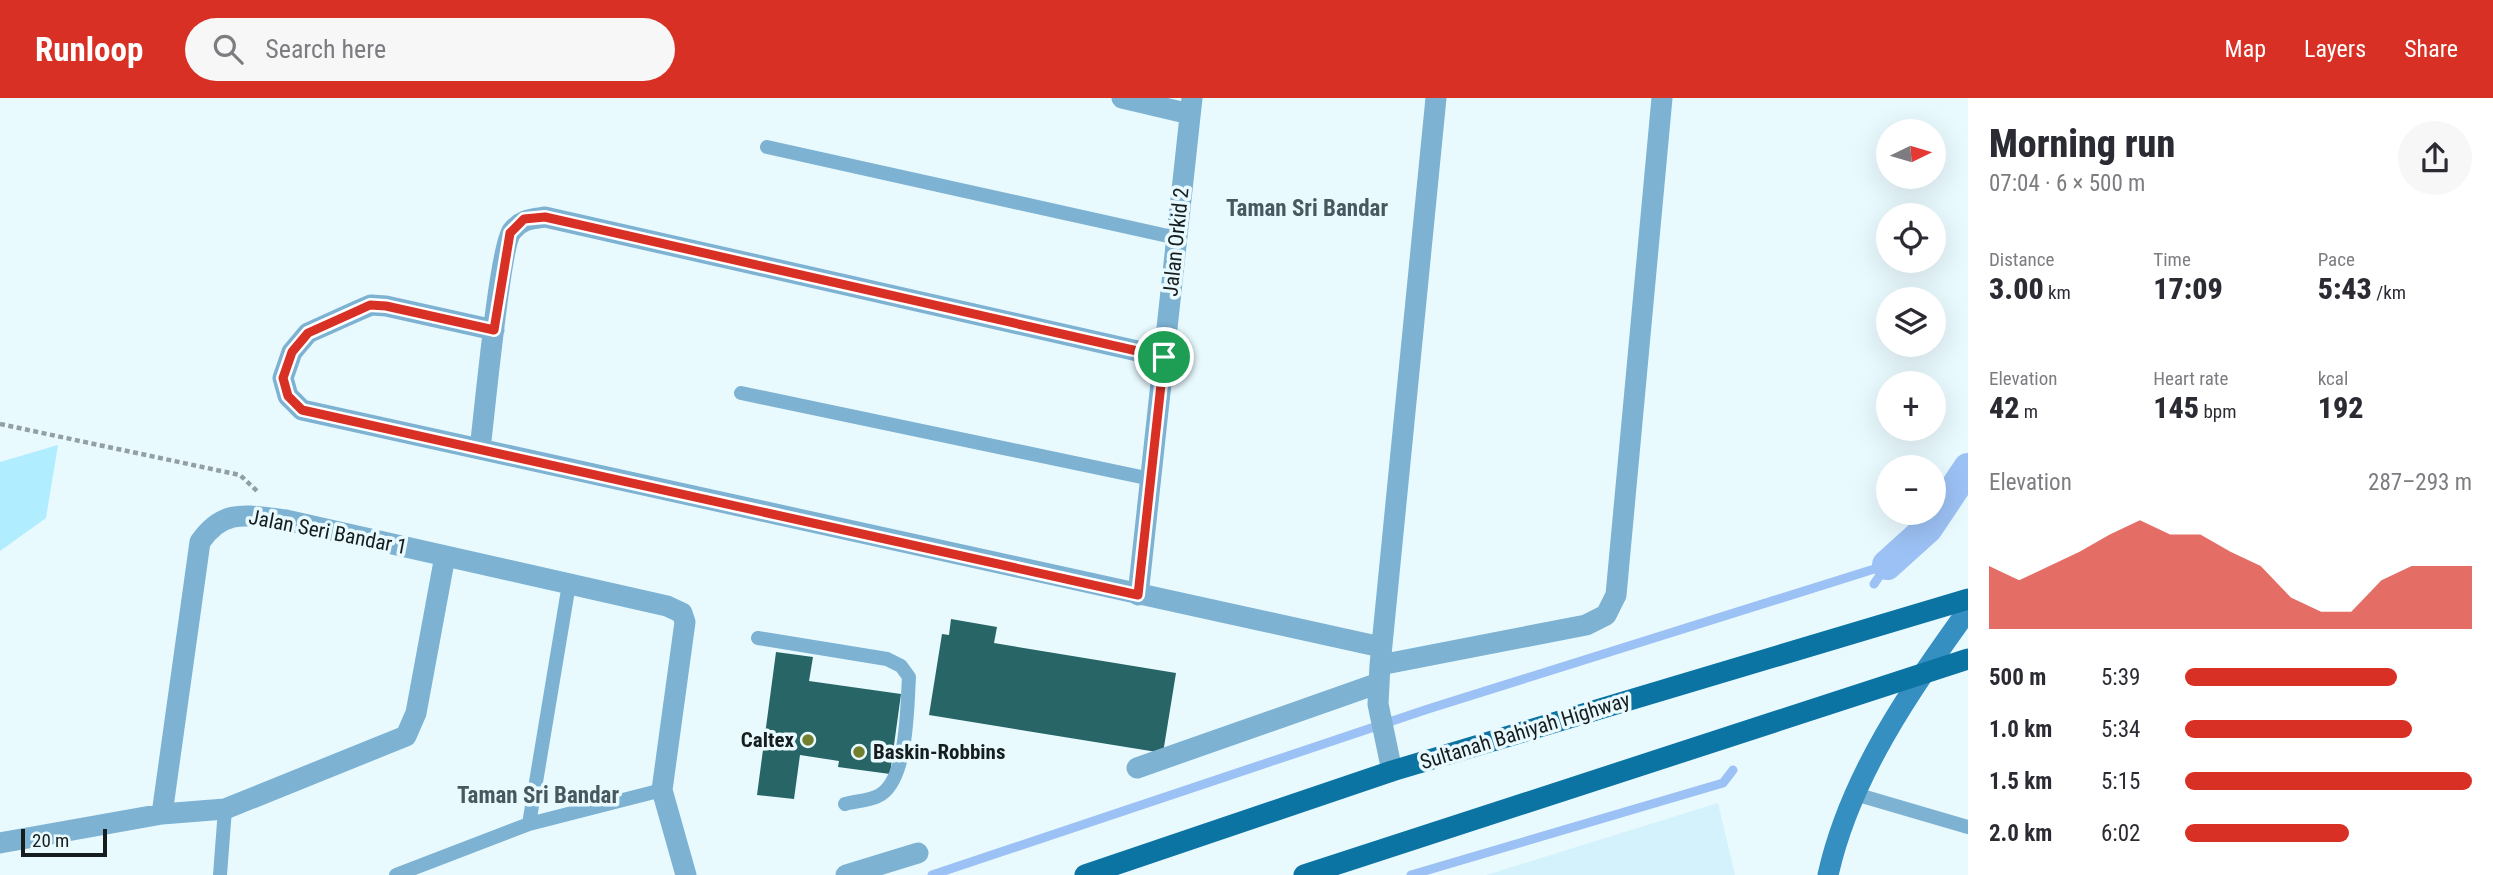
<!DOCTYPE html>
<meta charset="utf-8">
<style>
body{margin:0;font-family:"Roboto Condensed",sans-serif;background:#f7f7f7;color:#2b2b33;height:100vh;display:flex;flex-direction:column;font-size:26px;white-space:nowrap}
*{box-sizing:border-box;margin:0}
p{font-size:23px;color:#7c7c81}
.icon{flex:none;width:38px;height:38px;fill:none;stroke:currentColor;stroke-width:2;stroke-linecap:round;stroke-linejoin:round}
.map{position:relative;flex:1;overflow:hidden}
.sheet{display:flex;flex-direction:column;background:#fff;width:525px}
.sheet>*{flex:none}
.needle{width:46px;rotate:85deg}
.tools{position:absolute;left:1876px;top:21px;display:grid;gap:14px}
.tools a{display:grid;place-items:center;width:70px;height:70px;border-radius:50%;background:#fff;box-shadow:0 7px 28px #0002;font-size:35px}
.scale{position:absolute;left:21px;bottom:18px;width:86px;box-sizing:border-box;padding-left:7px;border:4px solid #151d1f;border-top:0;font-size:19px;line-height:24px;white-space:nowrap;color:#151d1f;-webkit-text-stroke:5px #e9faff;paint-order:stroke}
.pin{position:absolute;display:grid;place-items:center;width:60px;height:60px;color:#fff;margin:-30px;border:4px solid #fff;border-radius:50%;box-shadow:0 2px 7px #0007}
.round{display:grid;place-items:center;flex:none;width:74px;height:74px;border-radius:37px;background:#f7f7f7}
.summary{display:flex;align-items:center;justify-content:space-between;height:119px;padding:0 21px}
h1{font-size:38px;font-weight:800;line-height:52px}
.stats{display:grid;grid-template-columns:repeat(3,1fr);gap:10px;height:119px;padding:7px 21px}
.stats div{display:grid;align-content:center}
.stats b{font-size:30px;font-weight:800}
.stats small{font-size:19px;font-weight:400}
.stats p{font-size:19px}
.chart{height:196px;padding:14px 21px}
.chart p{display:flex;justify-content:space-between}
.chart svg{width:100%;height:126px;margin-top:7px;fill:#d93025;opacity:.7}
ul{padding:0 21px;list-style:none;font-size:23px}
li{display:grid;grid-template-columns:112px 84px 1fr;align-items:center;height:52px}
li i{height:18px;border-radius:9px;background:#d93025}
header{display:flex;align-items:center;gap:42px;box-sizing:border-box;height:98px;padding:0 35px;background:#d93025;color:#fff}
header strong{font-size:33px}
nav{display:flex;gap:38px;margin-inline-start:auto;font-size:24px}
.search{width:490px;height:63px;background:#f7f7f7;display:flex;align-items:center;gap:18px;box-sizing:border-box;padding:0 24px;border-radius:38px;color:#7c7c81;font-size:26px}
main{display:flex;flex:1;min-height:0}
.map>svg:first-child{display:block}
</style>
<header>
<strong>Runloop</strong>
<div class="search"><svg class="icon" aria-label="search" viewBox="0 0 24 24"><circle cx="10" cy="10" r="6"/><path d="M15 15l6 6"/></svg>Search here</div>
<nav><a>Map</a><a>Layers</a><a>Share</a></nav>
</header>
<main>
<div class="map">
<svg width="1968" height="777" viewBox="0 0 1968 777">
<rect width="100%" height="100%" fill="#e9faff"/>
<path fill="#d4f2fb" d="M1718 705 1735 777H1486Z"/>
<path fill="#b0edfe" d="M58 347 46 420 0 453V364Z"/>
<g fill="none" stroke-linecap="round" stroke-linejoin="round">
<path stroke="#9cc1f4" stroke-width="9" d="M1874 486 1887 467
M932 777 1428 611 1887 467
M1411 777 1723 685 1733 672"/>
<path stroke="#9cc1f4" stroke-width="30" d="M1887 467 1928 430 1968 370"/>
</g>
<path fill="#286566" d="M951 521 997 529 994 545 1176 575 1163 655 929 617 942 536 949 537Z
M776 554 813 559 809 583 901 596 890 676 838 669 839 663 800 657 794 701 757 697Z"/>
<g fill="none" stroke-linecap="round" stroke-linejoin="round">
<path stroke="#929fa3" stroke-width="4.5" stroke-dasharray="5 3.5" stroke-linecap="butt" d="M0 326 240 377 257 393"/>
<path stroke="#7db2d3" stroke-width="14" d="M767 49 1177 140
M741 295 1151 381
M758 540 887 561 901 568 909 579C907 608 908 684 878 698 868 703 855 703 845 706
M1855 696 1968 729
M529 726 569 486
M220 777 225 711
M396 777 529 726 662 692"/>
<path stroke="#7db2d3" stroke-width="21" d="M1122 0 1190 16
M494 232 386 208 371 207 357 213 308 235 292 254 283 280 288 298 302 312 1381 549
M480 351C484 320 500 147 512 133 522 121 531 121 545 119L1164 259
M1138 497 1192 0
M1380 567 1586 527 1606 517 1616 497 1662 0
M1137 670 1379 585
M1392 673 1378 606 1380 567 1436 0
M162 716 200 444C224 409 248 418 286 422L667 508 682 515 685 524 662 692 686 777
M0 745 162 716 225 711 406 638 416 615 445 458
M846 777 918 755"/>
<path stroke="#358fc0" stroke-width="21" d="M1828 777C1850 678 1910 593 1968 512"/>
<path stroke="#0c74a3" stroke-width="21" d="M1085 777 1392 673 1968 501
M1304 777 1968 561"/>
</g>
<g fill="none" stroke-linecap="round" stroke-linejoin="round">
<defs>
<path id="route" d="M545 119 1164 259 1138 497 302 312 288 298 283 280 292 254 308 235 357 213 370 207 386 208 494 232 510 135 524 121Z"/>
</defs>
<use href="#route" stroke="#fff" stroke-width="14"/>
<use href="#route" stroke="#d93025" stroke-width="9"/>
</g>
<g fill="#727f2c" stroke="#e9faff" stroke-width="2.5">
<circle cx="808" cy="642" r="7"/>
<circle cx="859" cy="654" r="7"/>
</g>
<g text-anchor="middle" stroke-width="7" stroke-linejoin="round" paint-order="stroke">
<g font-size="21" fill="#151d1f" stroke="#e9faff">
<text transform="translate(1176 144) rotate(-84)" y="7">Jalan Orkid 2</text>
<text transform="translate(328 434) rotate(11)" y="7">Jalan Seri Bandar 1</text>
<text transform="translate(1525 633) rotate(-17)" y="7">Sultanah Bahiyah Highway</text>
</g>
<g font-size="21" font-weight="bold" fill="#151d1f" stroke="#e9faff" text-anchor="end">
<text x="794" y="649">Caltex</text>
<text x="873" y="661" text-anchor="start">Baskin-Robbins</text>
</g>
<g font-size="23" font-weight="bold" fill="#47595e" stroke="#e9faff">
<text x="1307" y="118">Taman Sri Bandar</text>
<text x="538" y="705">Taman Sri Bandar</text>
</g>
</g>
</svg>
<div class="tools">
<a><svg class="needle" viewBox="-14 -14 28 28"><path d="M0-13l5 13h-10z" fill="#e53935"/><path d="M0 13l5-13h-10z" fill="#7c7c81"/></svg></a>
<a><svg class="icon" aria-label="locate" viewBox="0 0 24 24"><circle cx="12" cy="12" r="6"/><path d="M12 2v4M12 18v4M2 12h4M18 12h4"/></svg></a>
<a><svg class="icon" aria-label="layers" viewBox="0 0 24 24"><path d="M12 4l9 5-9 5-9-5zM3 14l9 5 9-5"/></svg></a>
<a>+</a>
<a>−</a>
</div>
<div class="scale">20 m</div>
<div class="pin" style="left:1164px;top:259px;background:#1e9e55"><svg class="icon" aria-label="arrive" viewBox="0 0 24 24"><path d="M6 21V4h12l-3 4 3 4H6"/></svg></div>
</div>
<section class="sheet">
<div class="summary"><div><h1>Morning run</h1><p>07:04 · 6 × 500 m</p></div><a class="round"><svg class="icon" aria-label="share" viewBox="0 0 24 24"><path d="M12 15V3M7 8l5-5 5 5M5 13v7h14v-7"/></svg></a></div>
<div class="stats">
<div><p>Distance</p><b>3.00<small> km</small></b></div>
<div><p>Time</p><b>17:09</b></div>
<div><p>Pace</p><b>5:43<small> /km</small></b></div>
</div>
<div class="stats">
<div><p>Elevation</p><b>42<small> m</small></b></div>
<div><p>Heart rate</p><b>145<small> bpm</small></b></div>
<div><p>kcal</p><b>192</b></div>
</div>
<div class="chart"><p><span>Elevation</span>287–293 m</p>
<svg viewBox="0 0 160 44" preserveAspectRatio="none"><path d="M0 44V22L10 27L20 22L30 17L40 11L50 6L60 11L70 11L80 17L90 22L100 33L110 38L120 38L130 27L140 22L150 22L160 22V44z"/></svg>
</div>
<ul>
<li><b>500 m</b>5:39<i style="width:74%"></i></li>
<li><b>1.0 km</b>5:34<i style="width:79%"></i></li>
<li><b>1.5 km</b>5:15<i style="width:100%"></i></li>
<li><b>2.0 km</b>6:02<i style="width:57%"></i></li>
</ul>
</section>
</main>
